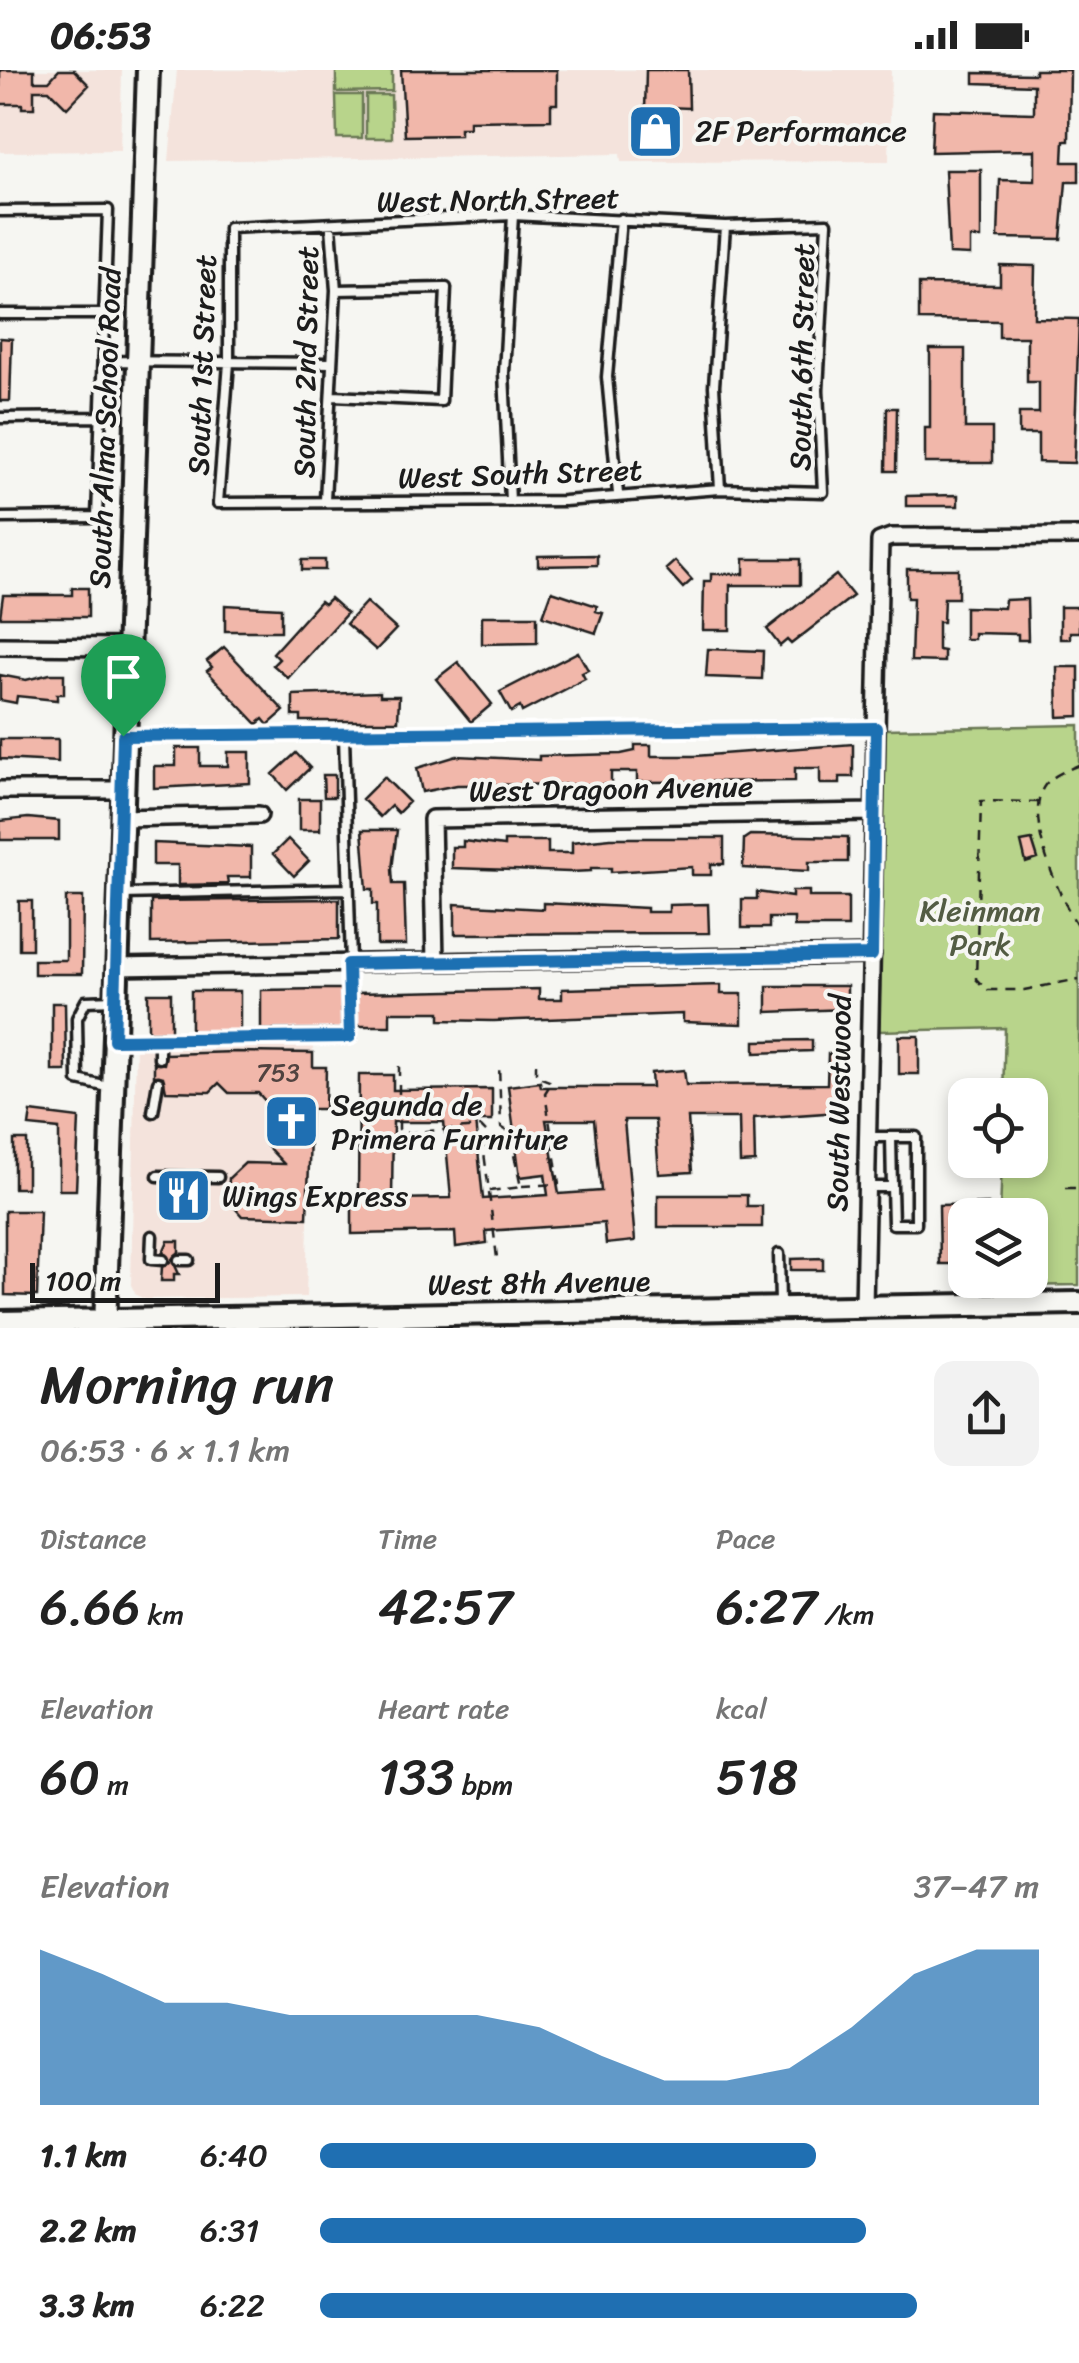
<!DOCTYPE html>
<meta charset="utf-8">
<style>
body{margin:0;font-family:Sriracha,sans-serif;background:#f2f2f2;color:#222;height:100vh;display:flex;flex-direction:column;font-size:38px;white-space:nowrap}
*{box-sizing:border-box;margin:0}
p{font-size:32px;color:#767676}
.icon{flex:none;width:55px;height:55px;fill:none;stroke:currentColor;stroke-width:2;stroke-linecap:round;stroke-linejoin:round}
.map{position:relative;height:1258px;overflow:hidden}
.panel{display:flex;flex-direction:column;background:#fff;flex:1}
.panel>*{flex:none}
.fabs{position:absolute;left:948px;top:1008px;display:grid;gap:20px}
.fabs a{display:grid;place-items:center;width:100px;height:100px;border-radius:20px;background:#fff;box-shadow:0 5px 15px #0003;font-size:50px}
.scale{position:absolute;left:30px;bottom:25px;width:190px;box-sizing:border-box;padding-left:10px;border:5px solid #1c1c1c;border-top:0;font-size:28px;line-height:35px;white-space:nowrap;color:#1c1c1c;-webkit-text-stroke:8px #f6f6f2;paint-order:stroke}
.pin{position:absolute;display:grid;place-items:center;width:85px;height:85px;color:#fff;margin:-102px -42px;border-radius:50% 50% 50% 0;rotate:-45deg;box-shadow:0 0 10px #0007}
.pin .icon{rotate:45deg}
.round{display:grid;place-items:center;flex:none;width:105px;height:105px;border-radius:20px;background:#f2f2f2}
.overview{display:flex;align-items:center;justify-content:space-between;height:170px;padding:0 40px}
h1{font-size:55px;font-weight:600;line-height:75px}
.figures{display:grid;grid-template-columns:repeat(3,1fr);gap:15px;height:170px;padding:10px 40px}
.figures div{display:grid;align-content:center}
.figures b{font-size:50px;font-weight:600}
.figures small{font-size:28px;font-weight:400}
.figures p{font-size:28px}
.chart{height:280px;padding:20px 40px}
.chart p{display:flex;justify-content:space-between}
.chart svg{width:100%;height:180px;margin-top:10px;fill:#1f6fb2;opacity:.7}
ul{padding:0 40px;list-style:none;font-size:32px}
li{display:grid;grid-template-columns:160px 120px 1fr;align-items:center;height:75px}
li i{height:25px;border-radius:12px;background:#1f6fb2}
.status{display:flex;justify-content:space-between;align-items:center;height:70px;padding:0 50px;background:#fff;direction:ltr}
.status svg{height:28px;fill:currentColor}
.map>svg:first-child{display:block}
</style>
<div class="status"><b>06:53</b><svg viewBox="0 0 49 12"><path d="M0 12V9h3v3zM5 12V6h3v6zM10 12V3h3v9zM15 12V0h3v12zM26 1h20v11H26zM47 4h2v5h-2z"/></svg></div>
<div class="map">
<svg width="1079" height="1258" viewBox="0 0 1079 1258">
<rect width="100%" height="100%" fill="#f6f6f2"/>
<filter id="ink" filterUnits="userSpaceOnUse"><feTurbulence type="fractalNoise" baseFrequency=".01" numOctaves="2"/><feDisplacementMap in="SourceGraphic" scale="20" xChannelSelector="R" yChannelSelector="G"/><feConvolveMatrix kernelMatrix="1 2 1 2 8 2 1 2 1" color-interpolation-filters="sRGB"/></filter>
<g filter="url(#ink)">
<path fill="#f4e3dc" d="M0 0H122L120 81 0 82Z
M177 0H891L889 91 621 92 620 84 169 91Z
M313 972 306 1227 145 1229 136 1225 131 1215 136 975Z"/>
<path fill="#b8d48b" stroke="#6a7854" stroke-width="2.5" d="M336 0H392V21L336 22Z
M336 25H362V68H337Z
M366 25H391L392 68H366Z
M1079 655V1215L999 1216V1210H1030V1145H1000L1002 1090H1030V1025H1003L1005 958 879 961 886 659Z"/>
<path fill="#f1b7aa" stroke="#1c1c1c" stroke-width="2.5" fill-rule="evenodd" d="M0 0H34V11H49L59 0H74L89 15 67 38 49 20H34V38H22V34H0Z
M401 0H557V34H551V50L469 51V58H460V65L405 66Z
M646 0H688L689 38 668 37 667 85 644 84Z
M1035 0H1070L1069 71H1064L1063 92H1079V112H1066L1061 169 998 168 1000 110 1035 111V80L931 82 933 40 1034 43V15L974 13V3L1035 4Z
M945 100H981V168H970V185L949 184Z
M1000 195 1035 196 1034 248 1079 249 1074 393 1038 392V364H1019V343H1039V312H1027V267H999V251L919 250V214L1000 215Z
M0 268 12 269 10 331H0Z
M930 279H965V358H992V393H925V358H930Z
M887 338H897L896 401H886Z
M958 425V436H906V426Z
M597 485V495L538 496V486Z
M744 489H800V515H730V560H703L704 511H711V504H744Z
M302 490H325V500H302Z
M675 491 692 510 683 518 666 499Z
M907 499H958V528H944L943 552H938V580L944 581V592L911 591 913 528H907Z
M836 505 853 526 791 574 787 570 780 576 767 559Z
M72 518H88V547H0L3 525H72Z
M552 521 597 536 596 541 603 543 596 563 543 546Z
M330 528 347 543 288 608 273 595 279 589 273 583 320 531 324 534Z
M1027 529 1028 570H1018V564L974 563V569H965V537L1004 538 1005 530Z
M366 532 396 559 376 580 346 554Z
M225 535 281 538V561H225Z
M1060 537H1079V562H1070V569H1060Z
M482 546H537V573L482 574Z
M224 577 284 641 268 655 263 649 257 654 207 601 212 597 207 591Z
M708 579 763 581 762 609 706 607Z
M578 582 588 600 582 603 585 609 522 642 520 637 511 642 500 622Z
M458 592 492 634 471 652 436 609Z
M1057 597H1079V646L1058 647Z
M50 604H64V624H57V630L17 626 16 633 0 630V605L26 610Z
M380 622V626H399L398 651H301V646H293V625Z
M0 669H58V692L0 689Z
M853 674V707H840V714H820V698H795V711L637 712V702H611V714L457 715 422 722 417 698 457 686 539 690V686L621 684 635 681V675H651V686H695Z
M176 678H200V696H228V682H250V713L154 718V696H176Z
M296 683 310 698 287 720 273 704Z
M323 705H335V727H324Z
M384 707 409 732 398 743 391 736 380 747 362 729Z
M299 729H320V760H299Z
M28 748 59 751V770H0V751Z
M362 760H397L392 799 393 814H404L406 875H377V834H373V819H367Z
M750 765 848 767V792H809V801L743 798 744 769Z
M611 768H724V794H711V805H692V797L611 802V798H591V801L570 802 452 798V777H463V771L504 776V771H548V783H572V772Z
M288 769 309 791 294 806 273 784Z
M1032 770 1038 789 1026 793 1021 772Z
M153 773 251 777V807H227L228 814 178 815V795H153Z
M792 821H809V827H848V857H794V848H769V858H742V829H757V822L792 827Z
M66 827H83L82 904H34V890H66Z
M339 829V869L151 873V831Z
M19 831H32V879H19Z
M543 833 647 838V842H669V835L708 834 709 863 455 864V834L543 839Z
M721 915V924H742V954L683 952V944L493 951 440 950V942H390V956H357L356 923 539 919V929H562V919Z
M767 916H847V939L767 942Z
M324 919H341L342 959 261 960V920Z
M191 921H240V961L191 962Z
M148 923H171V962H148Z
M52 933H65L66 1001H52Z
M899 966H919V1004H899Z
M812 970V981L755 983V971Z
M236 982 313 983V997H326L325 1039H311L307 1148 242 1146 228 1130 229 1108 245 1093 284 1094 267 1076 268 1034 258 1023H229L219 1013 210 1022 166 1021 163 1007 154 1006V993L164 994 166 984Z
M828 984H839V1042L754 1048 755 1092 740 1093 739 1048H688L692 1102 659 1104 655 1050H624L635 1171 606 1174 604 1153 486 1161 487 1173 456 1177 455 1162 352 1164V1130H358L359 1005H393V1020L492 1019V1051H475L483 1129 548 1125 545 1104 520 1107 508 1016 540 1012 541 1017H652L651 1003 684 1000 686 1015 827 1014ZM546 1050H594L601 1121 559 1124ZM393 1052H444L451 1128 392 1129Z
M31 1042 79 1048 76 1120H59V1059L29 1056Z
M14 1070H27V1118H14Z
M173 1114H194L193 1141 173 1140Z
M658 1125H747V1136H762V1157H658Z
M988 1134V1145H965V1194H940L939 1135Z
M5 1141H40L37 1226 5 1225Z
M168 1171H179V1182L172 1189 179 1204H174V1211H161L162 1197 170 1192 163 1182Z
M823 1188V1200H791V1189Z"/>
<g fill="none" stroke-linecap="round" stroke-linejoin="round">
<defs>
<path id="lane" d="M0 141 108 140 97 447 0 448
M513 145 725 156 827 153 818 320 823 422 720 419 564 431 218 433 229 293V158Z
M0 244H106
M105 291 331 293
M333 326 441 331 446 218 336 220
M0 348 102 347
M720 419 714 316 725 156
M618 424 607 307 621 149
M325 430 336 220 331 156
M510 431 504 303 513 145
M125 666 876 658
M344 666 351 893
M122 824 348 819
M118 970 350 967 348 894
M159 988V969
M112 1018 78 1010 77 948 86 931 114 930
M153 1042 158 1012
M891 1067 892 1117
M158 1106 218 1107
M867 1117H892L893 1154H916V1067H868
M152 1166 151 1189 163 1190
M779 1184 780 1234
M179 1190H189"/>
<path id="street" d="M0 576 127 577
M0 720H121
M120 748 259 745
M435 892 432 749 874 742
M116 897 872 885
M864 1237 880 471 891 467 1079 466"/>
<path id="secondary" d="M0 1252 1079 1233
M105 1258 148 0"/>
</defs>
<use href="#lane" stroke="#1c1c1c" stroke-width="15"/>
<use href="#street" stroke="#1c1c1c" stroke-width="22"/>
<use href="#secondary" stroke="#1c1c1c" stroke-width="28"/>
<path stroke="#1c1c1c" stroke-width="2.5" stroke-dasharray="10 8" stroke-linecap="butt" d="M1079 695C1067 700 1053 705 1045 715 1022 746 1061 831 1079 858
M1039 732 981 731 976 909 987 920H1024L1079 909
M399 996V1059L403 1063 481 1057 488 1064 483 1075 489 1121 521 1117 509 1062 501 1057 499 994
M522 1116 559 1114 545 1023 552 1012 536 1006V994
M1065 1118H1079
M489 1123 497 1188"/>
<use href="#lane" stroke="#f6f6f2" stroke-width="8"/>
<use href="#street" stroke="#f6f6f2" stroke-width="15"/>
<use href="#secondary" stroke="#f6f6f2" stroke-width="20"/>
</g>
</g>
<g fill="none" stroke-linecap="round" stroke-linejoin="round" filter="url(#ink)">
<defs>
<path id="route" d="M876 658 872 885 348 894 350 967 114 970 123 666Z"/>
</defs>
<use href="#route" stroke="#fff" stroke-width="20"/>
<use href="#route" stroke="#1f6fb2" stroke-width="12"/>
</g>
<defs>
<symbol id="shop-square" viewBox="-11 -11 22 22"><rect x="-9" y="-9" width="18" height="18" rx="4" fill="#1f6fb2" stroke="#f6f6f2"/><path d="M-5-2.5h2.3a2.7 3.5 0 0 1 5.4 0H5L5.5 6h-11ZM-1.5-2.5h3a1.5 2.3 0 0 0-3 0Z" fill="#fff"/></symbol>
<symbol id="church-square" viewBox="-11 -11 22 22"><rect x="-9" y="-9" width="18" height="18" rx="4" fill="#1f6fb2" stroke="#f6f6f2"/><path d="M-1.2-6h2.4v3.5h3.3v2.4h-3.3V6h-2.4V-.1h-3.3v-2.4h3.3Z" fill="#fff"/></symbol>
<symbol id="restaurant-square" viewBox="-11 -11 22 22"><rect x="-9" y="-9" width="18" height="18" rx="4" fill="#1f6fb2" stroke="#f6f6f2"/><path d="M-5-6h1v4h1v-4h1v4h1v-4h1v5L-1.5 .5V6h-2V.5L-5-1ZM5-6V6H3V1.5H1.5Q1.5-4 5-6Z" fill="#fff"/></symbol>
</defs>
<g fill-rule="evenodd">
<use href="#shop-square" x="624" y="30" width="63" height="63"/>
<use href="#church-square" x="260" y="1020" width="63" height="63"/>
<use href="#restaurant-square" x="152" y="1094" width="63" height="63"/>
</g>
<g text-anchor="middle" stroke-width="8" stroke-linejoin="round" paint-order="stroke">
<g font-size="25" fill="#514340">
<text x="278" y="1011">753</text>
</g>
<g font-size="30" fill="#1c1c1c" stroke="#f6f6f2" text-anchor="start">
<text x="695" y="71">2F Performance</text>
<text x="331" y="1045">Segunda de<tspan x="331" dy="34">Primera Furniture</tspan></text>
<text x="222" y="1136">Wings Express</text>
</g>
<g font-size="30" fill="#1c1c1c" stroke="#f6f6f2">
<text transform="translate(498 130) rotate(-1)" y="10">West North Street</text>
<text transform="translate(802 287) rotate(-89)" y="10">South 6th Street</text>
<text transform="translate(306 292) rotate(-89)" y="10">South 2nd Street</text>
<text transform="translate(202 295) rotate(-88)" y="10">South 1st Street</text>
<text transform="translate(105 358) rotate(-88)" y="10">South Alma School Road</text>
<text transform="translate(520 404) rotate(-2)" y="10">West South Street</text>
<text transform="translate(611 719) rotate(-1)" y="10">West Dragoon Avenue</text>
<text transform="translate(839 1033) rotate(-89)" y="10">South Westwood</text>
<text transform="translate(539 1213) rotate(-1)" y="10">West 8th Avenue</text>
</g>
<g font-size="30" fill="#535c43" stroke="#f6f6f2">
<text x="980" y="851">Kleinman<tspan x="980" dy="34">Park</tspan></text>
</g>
</g>
</svg>
<div class="fabs">
<a><svg class="icon" aria-label="locate" viewBox="0 0 24 24"><circle cx="12" cy="12" r="6"/><path d="M12 2v4M12 18v4M2 12h4M18 12h4"/></svg></a>
<a><svg class="icon" aria-label="layers" viewBox="0 0 24 24"><path d="M12 4l9 5-9 5-9-5zM3 14l9 5 9-5"/></svg></a>
</div>
<div class="scale">100 m</div>
<div class="pin" style="left:123px;top:666px;background:#1e9e55"><svg class="icon" aria-label="arrive" viewBox="0 0 24 24"><path d="M6 21V4h12l-3 4 3 4H6"/></svg></div>
</div>
<section class="panel">
<div class="overview"><div><h1>Morning run</h1><p>06:53 · 6 × 1.1 km</p></div><a class="round"><svg class="icon" aria-label="share" viewBox="0 0 24 24"><path d="M12 15V3M7 8l5-5 5 5M5 13v7h14v-7"/></svg></a></div>
<div class="figures">
<div><p>Distance</p><b>6.66<small> km</small></b></div>
<div><p>Time</p><b>42:57</b></div>
<div><p>Pace</p><b>6:27<small> /km</small></b></div>
</div>
<div class="figures">
<div><p>Elevation</p><b>60<small> m</small></b></div>
<div><p>Heart rate</p><b>133<small> bpm</small></b></div>
<div><p>kcal</p><b>518</b></div>
</div>
<div class="chart"><p><span>Elevation</span>37–47 m</p>
<svg viewBox="0 0 160 44" preserveAspectRatio="none"><path d="M0 44V6L10 12L20 19L30 19L40 22L50 22L60 22L70 22L80 25L90 32L100 38L110 38L120 35L130 25L140 12L150 6L160 6V44z"/></svg>
</div>
<ul>
<li><b>1.1 km</b>6:40<i style="width:69%"></i></li>
<li><b>2.2 km</b>6:31<i style="width:76%"></i></li>
<li><b>3.3 km</b>6:22<i style="width:83%"></i></li>
</ul>
</section>
